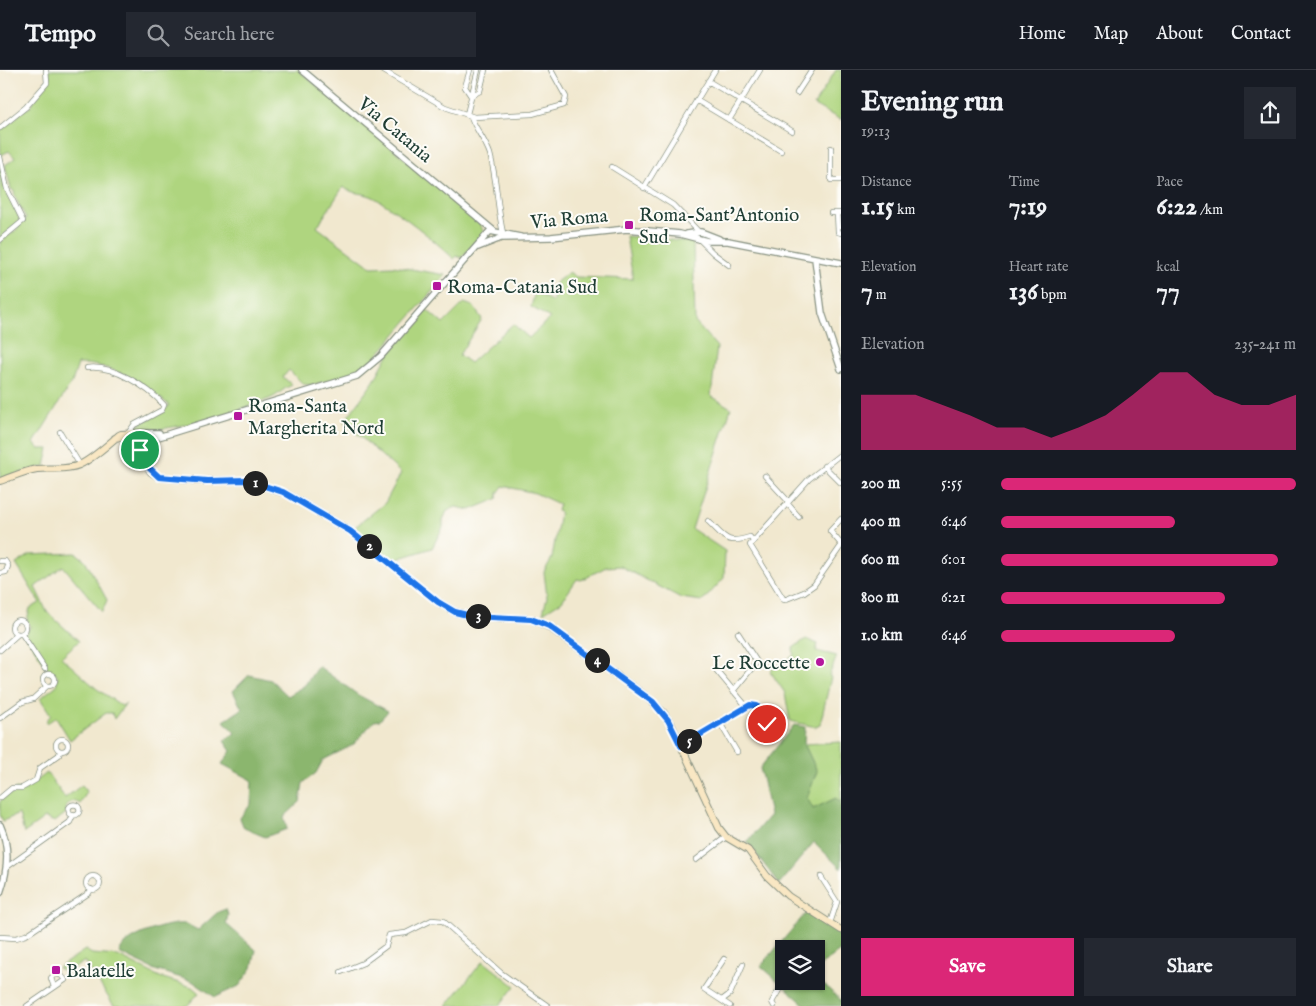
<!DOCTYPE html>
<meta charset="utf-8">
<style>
body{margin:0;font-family:"IM FELL English",serif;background:#242831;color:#f1f3f6;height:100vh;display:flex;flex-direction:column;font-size:19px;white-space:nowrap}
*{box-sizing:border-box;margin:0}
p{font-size:16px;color:#9ea1a6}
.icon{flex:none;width:28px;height:28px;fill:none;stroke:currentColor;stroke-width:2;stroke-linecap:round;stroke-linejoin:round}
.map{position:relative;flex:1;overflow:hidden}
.sheet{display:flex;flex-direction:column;background:#171b24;width:475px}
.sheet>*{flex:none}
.fabs{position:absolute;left:775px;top:870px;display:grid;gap:10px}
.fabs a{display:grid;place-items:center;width:50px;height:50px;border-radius:0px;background:#171b24;box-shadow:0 1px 4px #0004;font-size:25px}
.pin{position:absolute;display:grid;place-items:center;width:42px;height:42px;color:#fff;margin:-21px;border:2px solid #fff;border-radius:50%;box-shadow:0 1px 5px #0007}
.km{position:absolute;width:25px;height:25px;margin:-12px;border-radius:50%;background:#222;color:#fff;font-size:14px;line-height:25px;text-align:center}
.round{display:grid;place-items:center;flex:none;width:52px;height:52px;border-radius:0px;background:#242831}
.summary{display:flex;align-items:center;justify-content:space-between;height:85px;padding:0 20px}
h1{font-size:28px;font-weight:700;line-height:38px}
.metrics{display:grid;grid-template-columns:repeat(3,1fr);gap:8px;height:85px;padding:5px 20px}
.metrics div{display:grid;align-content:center}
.metrics b{font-size:25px;font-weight:700}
.metrics small{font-size:14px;font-weight:400}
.metrics p{font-size:14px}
.chart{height:140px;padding:10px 20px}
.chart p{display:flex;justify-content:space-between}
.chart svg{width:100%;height:90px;margin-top:5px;fill:#db2777;opacity:.7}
.action{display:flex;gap:10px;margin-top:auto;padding:10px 20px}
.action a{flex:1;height:58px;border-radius:0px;background:#db2777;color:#fff;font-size:20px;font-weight:700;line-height:58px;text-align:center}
.action a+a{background:#242831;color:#f1f3f6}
ul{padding:0 20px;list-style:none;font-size:16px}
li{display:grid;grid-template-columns:80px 60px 1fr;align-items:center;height:38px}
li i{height:12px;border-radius:6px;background:#db2777}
header{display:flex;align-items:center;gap:30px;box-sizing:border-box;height:70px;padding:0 25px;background:#171b24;border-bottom:1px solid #363941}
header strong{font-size:24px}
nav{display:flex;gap:28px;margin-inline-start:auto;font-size:18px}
.search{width:350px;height:45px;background:#242831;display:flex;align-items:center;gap:12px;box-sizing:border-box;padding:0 18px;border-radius:0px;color:#9ea1a6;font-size:19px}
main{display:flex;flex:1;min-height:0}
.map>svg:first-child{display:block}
</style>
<header>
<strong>Tempo</strong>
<div class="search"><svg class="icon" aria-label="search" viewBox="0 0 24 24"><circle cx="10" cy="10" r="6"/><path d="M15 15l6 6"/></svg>Search here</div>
<nav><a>Home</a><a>Map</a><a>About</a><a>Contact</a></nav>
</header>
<main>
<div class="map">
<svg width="841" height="936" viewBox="0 0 841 936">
<rect width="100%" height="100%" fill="#fdfcf7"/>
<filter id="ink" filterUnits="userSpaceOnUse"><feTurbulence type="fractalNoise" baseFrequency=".02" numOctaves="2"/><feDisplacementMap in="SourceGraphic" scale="10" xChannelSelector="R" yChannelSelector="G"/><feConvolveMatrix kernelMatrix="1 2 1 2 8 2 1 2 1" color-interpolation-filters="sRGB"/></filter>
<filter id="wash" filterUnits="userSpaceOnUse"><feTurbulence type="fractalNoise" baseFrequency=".0096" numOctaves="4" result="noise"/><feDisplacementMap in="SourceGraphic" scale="20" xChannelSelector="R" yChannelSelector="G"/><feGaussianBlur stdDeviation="1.12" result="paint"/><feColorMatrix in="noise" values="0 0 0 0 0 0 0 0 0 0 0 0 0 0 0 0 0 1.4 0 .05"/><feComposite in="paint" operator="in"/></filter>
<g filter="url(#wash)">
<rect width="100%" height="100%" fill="#f1e8cf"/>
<path fill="#afd57f" stroke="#67895a" d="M48 0H298L465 139 480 154 484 163 461 188 457 186 454 189C430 166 404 146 375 128 365 122 353 125 343 117L317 157 371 197 393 196 446 205 375 288 361 299 340 308 310 315 303 314 289 300 283 307 292 315C283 318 278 326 269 329 226 345 176 361 131 361 141 349 160 348 169 335 143 314 113 293 78 294L72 312 34 373 39 379H49L45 396 0 409V172L15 161 26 148 15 127 14 121 11 119 5 95 15 88 9 81 1 85 0 60 6 57 25 39 29 38 50 8Z
M836 0H841V50L814 35Z
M0 94 5 122 13 131 20 151 0 169Z
M626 166 693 172 695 252 717 277 711 326 731 338 692 459 725 481 724 508 703 531 681 528 620 496 606 497 581 510 577 509 562 531 543 543 547 527 544 502 552 488 560 442 557 441 559 434 535 423 503 416 498 423 497 429 470 440 456 437 447 441 443 450V457L432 478 391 491 356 462 355 457 385 433 401 403 344 352 374 311 390 281 426 239 443 254 464 233 473 236 482 249 459 285 470 293 513 254 529 268 550 248 531 237 535 222 553 232 555 213 569 202 576 207 633 209Z
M76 483 85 490 107 530 102 542 63 496 35 517 47 542 79 571 61 587 97 619 122 636 126 633 114 649 112 643H106L70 670 56 647 47 653 46 651 51 645 40 628 56 616 58 606 49 600 25 565 30 557 27 550 30 538 40 533 16 494 30 485Z
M806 569 818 574 816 581 837 586 829 606 831 607 820 655 816 657 790 651 785 623 770 601 794 585 793 578Z
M841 672V733L836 728 813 739 807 728 817 701 804 674Z
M47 703 65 728 82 715 87 722 80 734C75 730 69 731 66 737V743L55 752 45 748 24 763 19 744 3 751 0 745V731L16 719 23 721Z
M85 880 92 884 118 886 160 907 192 917 199 923 187 936H114L85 891 66 903 58 898Z
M483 891 515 916 499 936H446Z"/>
<path fill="#8bb66e" stroke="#557a51" d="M318 596 358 625 388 641 380 650 374 651 353 675 323 690 316 703 303 713 300 732 284 747 287 759 265 767 244 758 240 748 251 734 252 710 222 694 231 681 224 671 235 663 224 651 242 639 233 621 249 605 271 610 288 626 305 615Z
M794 655 805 657 804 674 817 701 807 728 813 739 836 728 841 733V799L814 772 779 814 747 772 770 745 760 698Z
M226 839 228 845 226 854 256 880 252 898 239 916 215 927 192 911 155 900 119 883C122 867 169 852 184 854 188 854 193 858 198 860L218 842Z
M806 843 841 864V880L816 899V879H784V911H816V908L841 930V936H806L761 896Z"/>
</g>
<g filter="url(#ink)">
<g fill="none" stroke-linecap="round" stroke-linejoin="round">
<defs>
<path id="minor" d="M382 0 445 37 474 47 532 44 564 35 566 27 551 0
M470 0 465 17 471 26 480 21 485 0
M708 11 792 61
M797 23 812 0
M696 30 781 81
M467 44 478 0
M471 46C472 54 486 71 490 84 497 110 497 137 503 163
M729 50 760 0
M0 58 26 37 47 13 46 0
M831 78V110H841
M0 87 7 119 23 151 0 170
M612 97 673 135 699 162
M644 118 715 0
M831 143H841
M837 143 838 162 841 163
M700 170 713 183 729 195
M87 298C112 294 148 317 164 335L162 340 134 355 129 362
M60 362 80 395
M841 384 809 409 750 475 784 530 804 522 814 515 841 476
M824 396 841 413
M765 406 788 431
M787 433 799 447
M841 449 830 461 841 474
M708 451C725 467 725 475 750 467L753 471
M0 491H5L8 496 6 502 0 503
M12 557a7 7 0 1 1 14 0a7 7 0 1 1-14 0Z
M22 564 45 599
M0 580 18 564
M717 601 747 637
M43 610a6 6 0 1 1 12 0a6 6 0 1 1-12 0Z
M733 621 757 592 738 563
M0 648 22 632 33 629 47 616
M720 653 737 682
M56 675a6 6 0 1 1 12 0a6 6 0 1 1-12 0Z
M681 676 750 635 757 636 767 654
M0 728 12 718H22L36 710 40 698 59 685 60 681
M68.5 740a5.5 5.5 0 1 1 11 0a5.5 5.5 0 1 1-11 0Z
M696 790 726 767
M7 797 70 752 73 745
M86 813a7 7 0 1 1 14 0a7 7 0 1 1-14 0Z
M821 807 837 832 830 853
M0 867 16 868 26 865 89 823 91 819
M724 889 704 919 730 936
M341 902 363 893 386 876 389 865 406 863 432 850 443 851 501 903 548 936
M722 930 730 924 743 894
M27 936 65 910 61 905 55 904 51 908 54 917
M774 936 772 932 779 920"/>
<path id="tertiary" d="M302 0 494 161
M687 164 701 162 719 169
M728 171 841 193
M478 177 501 168 551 167 627 159 680 164 707 171H729
M815 189 822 243 841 299
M139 363H159
M142 372 357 306 381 286 490 161 520 167
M0 755C10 777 8 801 0 823"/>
<path id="secondary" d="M134 372 139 386 151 402 159 407 200 411 246 410 287 424 350 461 438 532 455 542 471 546 531 549 549 557 643 624 663 642 672 656 719 758 726 767 748 780 767 806 788 826 841 860
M0 411C12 407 24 401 37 399 51 397 65 401 79 395 89 391 110 373 119 365L121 364 139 363 143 368 138 374 127 366 115 368"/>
</defs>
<use href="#minor" stroke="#889282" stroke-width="6"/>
<use href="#tertiary" stroke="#889282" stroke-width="8"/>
<use href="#secondary" stroke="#889282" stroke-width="8"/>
<use href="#minor" stroke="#fff" stroke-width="4.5"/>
<use href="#tertiary" stroke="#fff" stroke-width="5.5"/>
<use href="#secondary" stroke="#f9e7c3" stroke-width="6"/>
</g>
</g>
<g fill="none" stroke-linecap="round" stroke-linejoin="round" filter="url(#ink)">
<defs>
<path id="route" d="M140 380 143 392 159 407 207 411 246 410 283 422 350 461 438 532 455 542 471 546 531 549 549 556 653 632 668 650 681 676 750 635 757 636 767 654"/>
</defs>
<use href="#route" stroke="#fff" stroke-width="10"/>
<use href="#route" stroke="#1a73e8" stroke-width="6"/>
</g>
<g fill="#b5179e" stroke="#fdfcf7" stroke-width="2">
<rect x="624" y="150" width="10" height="10" rx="2.5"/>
<rect x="432" y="211" width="10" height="10" rx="2.5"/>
<rect x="233" y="341" width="10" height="10" rx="2.5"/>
<circle cx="820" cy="592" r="5"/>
<rect x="51" y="895" width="10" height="10" rx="2.5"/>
</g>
<g text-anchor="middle" stroke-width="4" stroke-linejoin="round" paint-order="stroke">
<g font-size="19" fill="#1f3d34" stroke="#fdfcf7">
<text transform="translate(396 59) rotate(40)" y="7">Via Catania</text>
<text transform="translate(569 148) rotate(-5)" y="7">Via Roma</text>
</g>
<g font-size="19" fill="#1f3d34" stroke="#fdfcf7" text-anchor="start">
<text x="639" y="151">Roma-Sant'Antonio<tspan x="639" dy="22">Sud</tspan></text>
<text x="447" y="223">Roma-Catania Sud</text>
<text x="248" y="342">Roma-Santa<tspan x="248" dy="22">Margherita Nord</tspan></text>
<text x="810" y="599" text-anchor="end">Le Roccette</text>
<text x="66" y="907">Balatelle</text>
</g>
</g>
</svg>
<div class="fabs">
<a><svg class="icon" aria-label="layers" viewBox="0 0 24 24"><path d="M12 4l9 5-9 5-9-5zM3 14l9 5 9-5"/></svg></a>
</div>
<div class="pin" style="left:140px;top:380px;background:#1e9e55"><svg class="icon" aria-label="arrive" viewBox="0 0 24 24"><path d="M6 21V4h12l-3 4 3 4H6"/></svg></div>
<div class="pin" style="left:767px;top:654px;background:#d93025"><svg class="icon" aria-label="check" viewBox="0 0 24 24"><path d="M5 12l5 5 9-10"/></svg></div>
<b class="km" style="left:255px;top:413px">1</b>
<b class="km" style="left:369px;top:476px">2</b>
<b class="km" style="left:478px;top:546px">3</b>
<b class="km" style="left:597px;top:590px">4</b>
<b class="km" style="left:689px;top:671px">5</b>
</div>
<section class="sheet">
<div class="summary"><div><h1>Evening run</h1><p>19:13</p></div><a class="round"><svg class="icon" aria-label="share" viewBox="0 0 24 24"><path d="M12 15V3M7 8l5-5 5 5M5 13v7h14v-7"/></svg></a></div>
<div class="metrics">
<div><p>Distance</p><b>1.15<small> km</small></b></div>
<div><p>Time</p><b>7:19</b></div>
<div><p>Pace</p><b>6:22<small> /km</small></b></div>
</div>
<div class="metrics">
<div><p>Elevation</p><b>7<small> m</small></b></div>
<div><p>Heart rate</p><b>136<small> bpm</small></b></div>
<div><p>kcal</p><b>77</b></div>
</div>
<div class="chart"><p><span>Elevation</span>235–241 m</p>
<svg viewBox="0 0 160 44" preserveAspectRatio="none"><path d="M0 44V17L10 17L20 17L30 22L40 27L50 33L60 33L70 38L80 33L90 27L100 17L110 6L120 6L130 17L140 22L150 22L160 17V44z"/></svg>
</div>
<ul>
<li><b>200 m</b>5:55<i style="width:100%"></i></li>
<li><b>400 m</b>6:46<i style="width:59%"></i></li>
<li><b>600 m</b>6:01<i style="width:94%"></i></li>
<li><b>800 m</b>6:21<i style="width:76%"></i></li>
<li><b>1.0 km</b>6:46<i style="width:59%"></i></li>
</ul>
<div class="action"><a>Save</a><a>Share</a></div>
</section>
</main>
